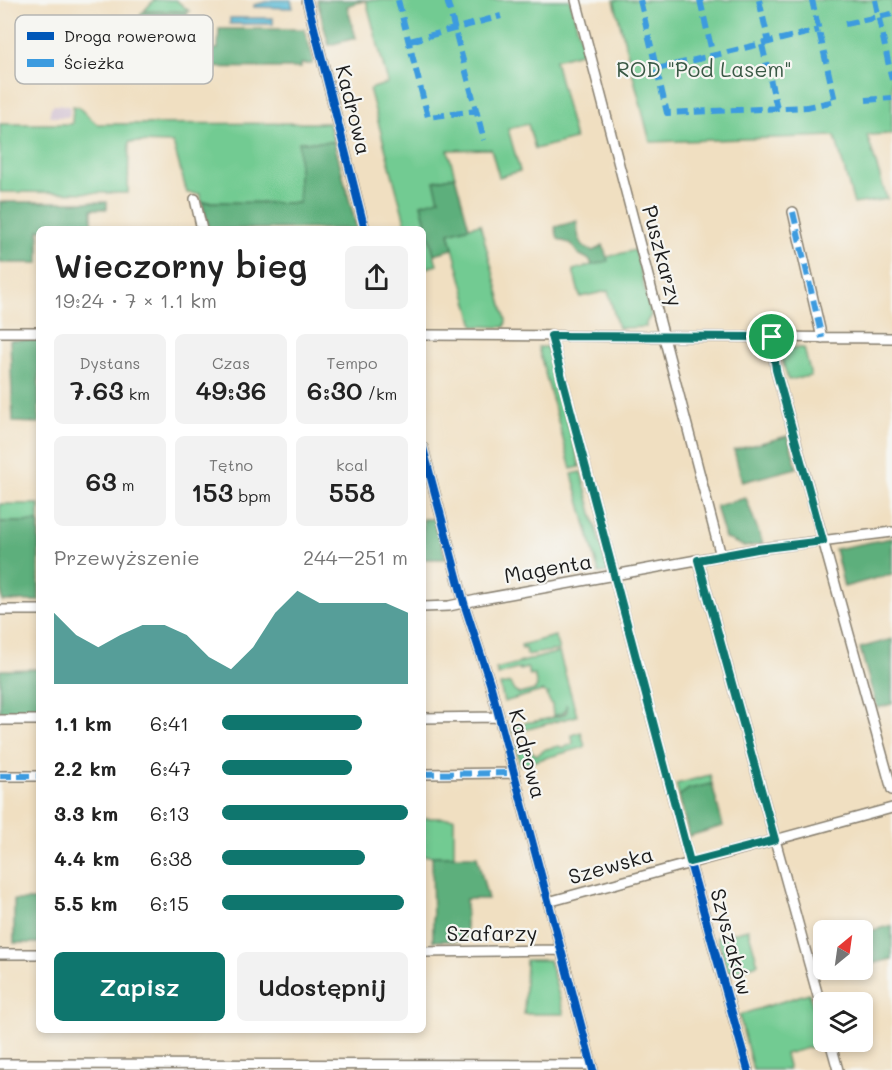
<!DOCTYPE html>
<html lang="pl">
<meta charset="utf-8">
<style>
body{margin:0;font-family:Mali,sans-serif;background:#f2f2f2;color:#222;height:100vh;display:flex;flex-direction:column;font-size:22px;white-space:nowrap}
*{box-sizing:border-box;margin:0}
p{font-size:20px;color:#767676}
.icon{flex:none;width:33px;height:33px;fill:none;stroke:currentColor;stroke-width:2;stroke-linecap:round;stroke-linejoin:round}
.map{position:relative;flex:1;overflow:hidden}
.side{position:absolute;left:36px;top:226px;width:390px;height:807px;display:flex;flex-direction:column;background:#fff;border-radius:9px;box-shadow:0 3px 9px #0003}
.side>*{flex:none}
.needle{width:39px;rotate:29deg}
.fabs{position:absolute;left:813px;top:920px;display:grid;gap:12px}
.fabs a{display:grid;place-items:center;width:60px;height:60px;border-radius:9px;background:#fff;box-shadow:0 3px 9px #0003;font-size:30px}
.pin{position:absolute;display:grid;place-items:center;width:51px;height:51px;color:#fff;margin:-26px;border:3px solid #fff;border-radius:50%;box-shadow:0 2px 6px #0007}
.round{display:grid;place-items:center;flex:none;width:63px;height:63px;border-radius:9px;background:#f2f2f2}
.headline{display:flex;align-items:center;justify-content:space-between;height:102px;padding:0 18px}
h1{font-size:33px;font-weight:600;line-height:45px}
.figures{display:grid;grid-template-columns:repeat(3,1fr);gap:9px;height:102px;padding:6px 18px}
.figures div{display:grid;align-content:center;border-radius:9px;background:#f2f2f2;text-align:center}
.figures b{font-size:26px;font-weight:600}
.figures small{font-size:16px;font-weight:400}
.figures p{font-size:16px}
.chart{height:168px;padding:12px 18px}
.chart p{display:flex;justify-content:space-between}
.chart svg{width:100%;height:108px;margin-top:6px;fill:#0f766e;opacity:.7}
.button{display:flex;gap:12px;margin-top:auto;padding:12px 18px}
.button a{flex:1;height:69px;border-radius:9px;background:#0f766e;color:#fff;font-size:24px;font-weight:600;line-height:69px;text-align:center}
.button a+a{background:#f2f2f2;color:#222}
ul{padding:0 18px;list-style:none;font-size:20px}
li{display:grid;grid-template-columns:96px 72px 1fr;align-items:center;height:45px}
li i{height:15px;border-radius:8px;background:#0f766e}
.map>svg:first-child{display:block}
</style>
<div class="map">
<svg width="892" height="1070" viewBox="0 0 892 1070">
<rect width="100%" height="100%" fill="#f6f6f2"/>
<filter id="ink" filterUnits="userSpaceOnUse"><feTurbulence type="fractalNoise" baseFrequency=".0167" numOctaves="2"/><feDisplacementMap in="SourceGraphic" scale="12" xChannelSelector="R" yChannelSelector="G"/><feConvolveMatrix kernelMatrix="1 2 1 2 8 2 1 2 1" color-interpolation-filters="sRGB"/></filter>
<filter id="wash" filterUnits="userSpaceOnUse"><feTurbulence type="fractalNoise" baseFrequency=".008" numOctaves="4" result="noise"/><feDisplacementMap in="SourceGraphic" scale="24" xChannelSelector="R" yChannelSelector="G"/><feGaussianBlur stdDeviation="1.35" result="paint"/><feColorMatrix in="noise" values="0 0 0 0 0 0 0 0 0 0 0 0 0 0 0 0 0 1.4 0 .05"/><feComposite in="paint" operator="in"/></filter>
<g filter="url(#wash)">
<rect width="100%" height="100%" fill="#f0dfc1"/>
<path fill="#cfbdcf" d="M54 105 70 106 69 117H49L51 107Z"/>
<path fill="#72cb92" stroke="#477457" stroke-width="1.5" d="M154 0H176L189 11H144Z
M366 0H570L584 52 555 60 575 139 535 149 528 124 508 129 520 171 499 177 491 149 448 150 455 176 434 181 440 200 421 204 437 265 423 269V230L407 229 370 92V89L388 83Z
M614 0H892V134L867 135 887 199 854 204 835 136 650 142Z
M141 13H187V32H141Z
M73 106 78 107 97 124 329 123 334 142H300L299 203 202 202 200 194 187 193 173 143 129 142 128 193 0 192V124H72Z
M480 224 506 320 505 327 474 326 449 233Z
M635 250 651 315 646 323V327L618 328 608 291 580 297 573 270 607 261V257Z
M538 347H547L580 467 571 469Z
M779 348H804L811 376 788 380Z
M581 472 608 572 599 573 572 474Z
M0 504H39V522H0Z
M555 636 559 650 527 655 525 648 522 649 521 645Z
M559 652 577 716 513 733 512 728 518 725H523L527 722C530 723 561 716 563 715 568 712 567 711 567 706L566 705V709L563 713 553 716 552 705 546 695 549 694 542 691 504 702 500 685 510 683 514 691 519 694 535 690 537 686 534 674 530 675 527 668 520 670V668L498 675 496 669Z
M581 732 585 747 520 765 516 746 528 743 532 752 537 755 546 749 559 746 563 748 573 744 572 735Z
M710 775 712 784 689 789 679 796 676 784Z
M423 818H454V856H423Z
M748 929 758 964 727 973 717 937Z
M526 960H549L564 1014H524Z
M809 993 823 1044 785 1054 789 1070H753L739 1015Z"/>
<path fill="#5daf7c" stroke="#3c664c" stroke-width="1.5" d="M317 0H366L347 6 356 38 329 45Z
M219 29H304L313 58 312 64H301V68L120 67 121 49H218Z
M299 142H334L357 229H209L202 202 299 203Z
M455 176 469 227 449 233 453 249 434 254 421 204 439 199 434 181Z
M0 202H107V209H92V229L39 230V263H0Z
M577 221C577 234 579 248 593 251L603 245 608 261 592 265 590 260 578 254 571 244 558 239 555 227Z
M10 340H39V423L13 422Z
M788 436 797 468 742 482 734 450Z
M746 498 763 544 745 547 725 538 716 506Z
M423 519H435L446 559H423Z
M0 522H39V601H2Z
M892 538V574L844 587 835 549Z
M892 639V704L877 708 860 648Z
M39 669V715H0V670Z
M712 784 723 826 689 836 679 796 689 789Z
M432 856H477L488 899H466V941H433Z
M14 900H39V943H14Z
M892 925V959L867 965 863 947V933Z"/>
<path fill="#57b9d5" stroke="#3a6a78" stroke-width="1.5" d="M273 0H291L293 8 254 7V5Z
M230 18H273V24H230Z"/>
</g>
<g filter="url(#ink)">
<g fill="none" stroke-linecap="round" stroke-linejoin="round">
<defs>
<path id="minor" d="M307 0 365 230
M576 0 721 556
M195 199 202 230
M793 212 822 338
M0 332H39
M423 335 892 338
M551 336 690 863 748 1070
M772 337 776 370 892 790
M423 448 464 603 490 683 593 1070
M698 560 824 1018
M423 607 449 606 477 600 757 549 892 532
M0 610H39
M423 718 499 717
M0 720H39
M423 774 513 773
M0 776H39
M548 902 892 808
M423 952 561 950
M0 954H39
M830 1041 838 1070
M0 1064 592 1065"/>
</defs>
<use href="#minor" stroke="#867e6e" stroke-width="12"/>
<use href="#minor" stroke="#fff" stroke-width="9"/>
<path stroke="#3c9bdf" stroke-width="6" stroke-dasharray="12 6" stroke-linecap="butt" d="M398 0 428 117 476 111
M447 0 484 140
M640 0 667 113 807 107 835 101 812 0
M700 0 713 56
M759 0 769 43
M875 0 892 80
M845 24 892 14
M410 41 501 16
M762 45 777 108
M657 69 819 30
M866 100 892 98
M793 212 822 338
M423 774 513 773
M0 776H39"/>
<defs>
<path id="cycleway" d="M307 0 365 230
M551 336 690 863 748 1070
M423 448 464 603 490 683 593 1070"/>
</defs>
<use href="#cycleway" stroke="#f6f6f2" stroke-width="11"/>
<use href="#cycleway" stroke="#0057b8" stroke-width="8"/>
</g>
</g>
<g fill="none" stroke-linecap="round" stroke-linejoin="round" filter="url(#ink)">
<defs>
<path id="route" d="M551 336 772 337 776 370 823 541 757 549 698 560 775 840 690 862Z"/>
</defs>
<use href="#route" stroke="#fff" stroke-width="12"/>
<use href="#route" stroke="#0f766e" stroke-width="8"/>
</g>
<g text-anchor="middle" stroke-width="4.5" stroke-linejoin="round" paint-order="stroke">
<g font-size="21" fill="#3a5945" stroke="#f6f6f2">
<text x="704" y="77">ROD "Pod Lasem"</text>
</g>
<g font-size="21" fill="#1c1c1c" stroke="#f6f6f2">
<text transform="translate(353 110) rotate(76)" y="7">Kadrowa</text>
<text transform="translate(662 256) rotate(75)" y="7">Puszkarzy</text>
<text transform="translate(548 569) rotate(-10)" y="7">Magenta</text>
<text transform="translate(527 754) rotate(75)" y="7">Kadrowa</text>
<text transform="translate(611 866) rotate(-16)" y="7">Szewska</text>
<text x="492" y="941">Szafarzy</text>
<text transform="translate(731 942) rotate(75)" y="7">Szyszaków</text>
</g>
</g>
<rect x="15" y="15" width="198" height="69" rx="9" fill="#f6f6f2" stroke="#b5b5b2" stroke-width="1.5"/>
<rect x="27" y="32" width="27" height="8" fill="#0057b8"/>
<rect x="27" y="59" width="27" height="8" fill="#3c9bdf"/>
<g font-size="16" fill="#1c1c1c">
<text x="64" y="42">Droga rowerowa</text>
<text x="64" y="69">Ścieżka</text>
</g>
</svg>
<div class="fabs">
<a><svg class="needle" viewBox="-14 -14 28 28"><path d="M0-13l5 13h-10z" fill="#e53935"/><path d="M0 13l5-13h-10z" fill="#767676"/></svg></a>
<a><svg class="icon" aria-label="layers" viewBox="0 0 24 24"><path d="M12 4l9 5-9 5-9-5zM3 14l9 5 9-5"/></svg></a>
</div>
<div class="pin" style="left:772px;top:337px;background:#1e9e55"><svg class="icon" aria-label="arrive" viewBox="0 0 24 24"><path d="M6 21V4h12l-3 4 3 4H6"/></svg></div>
<section class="side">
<div class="headline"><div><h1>Wieczorny bieg</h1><p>19:24 · 7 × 1.1 km</p></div><a class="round"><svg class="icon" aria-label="share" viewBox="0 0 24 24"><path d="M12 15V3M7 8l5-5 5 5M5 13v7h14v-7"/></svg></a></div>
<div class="figures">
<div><p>Dystans</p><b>7.63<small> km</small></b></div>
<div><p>Czas</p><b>49:36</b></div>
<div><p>Tempo</p><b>6:30<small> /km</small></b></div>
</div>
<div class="figures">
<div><b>63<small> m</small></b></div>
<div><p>Tętno</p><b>153<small> bpm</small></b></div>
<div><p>kcal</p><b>558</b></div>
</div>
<div class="chart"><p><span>Przewyższenie</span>244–251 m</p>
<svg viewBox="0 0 160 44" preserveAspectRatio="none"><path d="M0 44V15L10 24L20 29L30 24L40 20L50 20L60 24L70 33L80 38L90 29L100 15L110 6L120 11L130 11L140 11L150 11L160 15V44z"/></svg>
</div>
<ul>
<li><b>1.1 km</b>6:41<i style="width:75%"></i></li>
<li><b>2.2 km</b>6:47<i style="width:70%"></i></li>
<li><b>3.3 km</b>6:13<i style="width:100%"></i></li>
<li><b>4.4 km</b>6:38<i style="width:77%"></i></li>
<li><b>5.5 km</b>6:15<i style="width:98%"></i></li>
</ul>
<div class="button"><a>Zapisz</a><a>Udostępnij</a></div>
</section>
</div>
